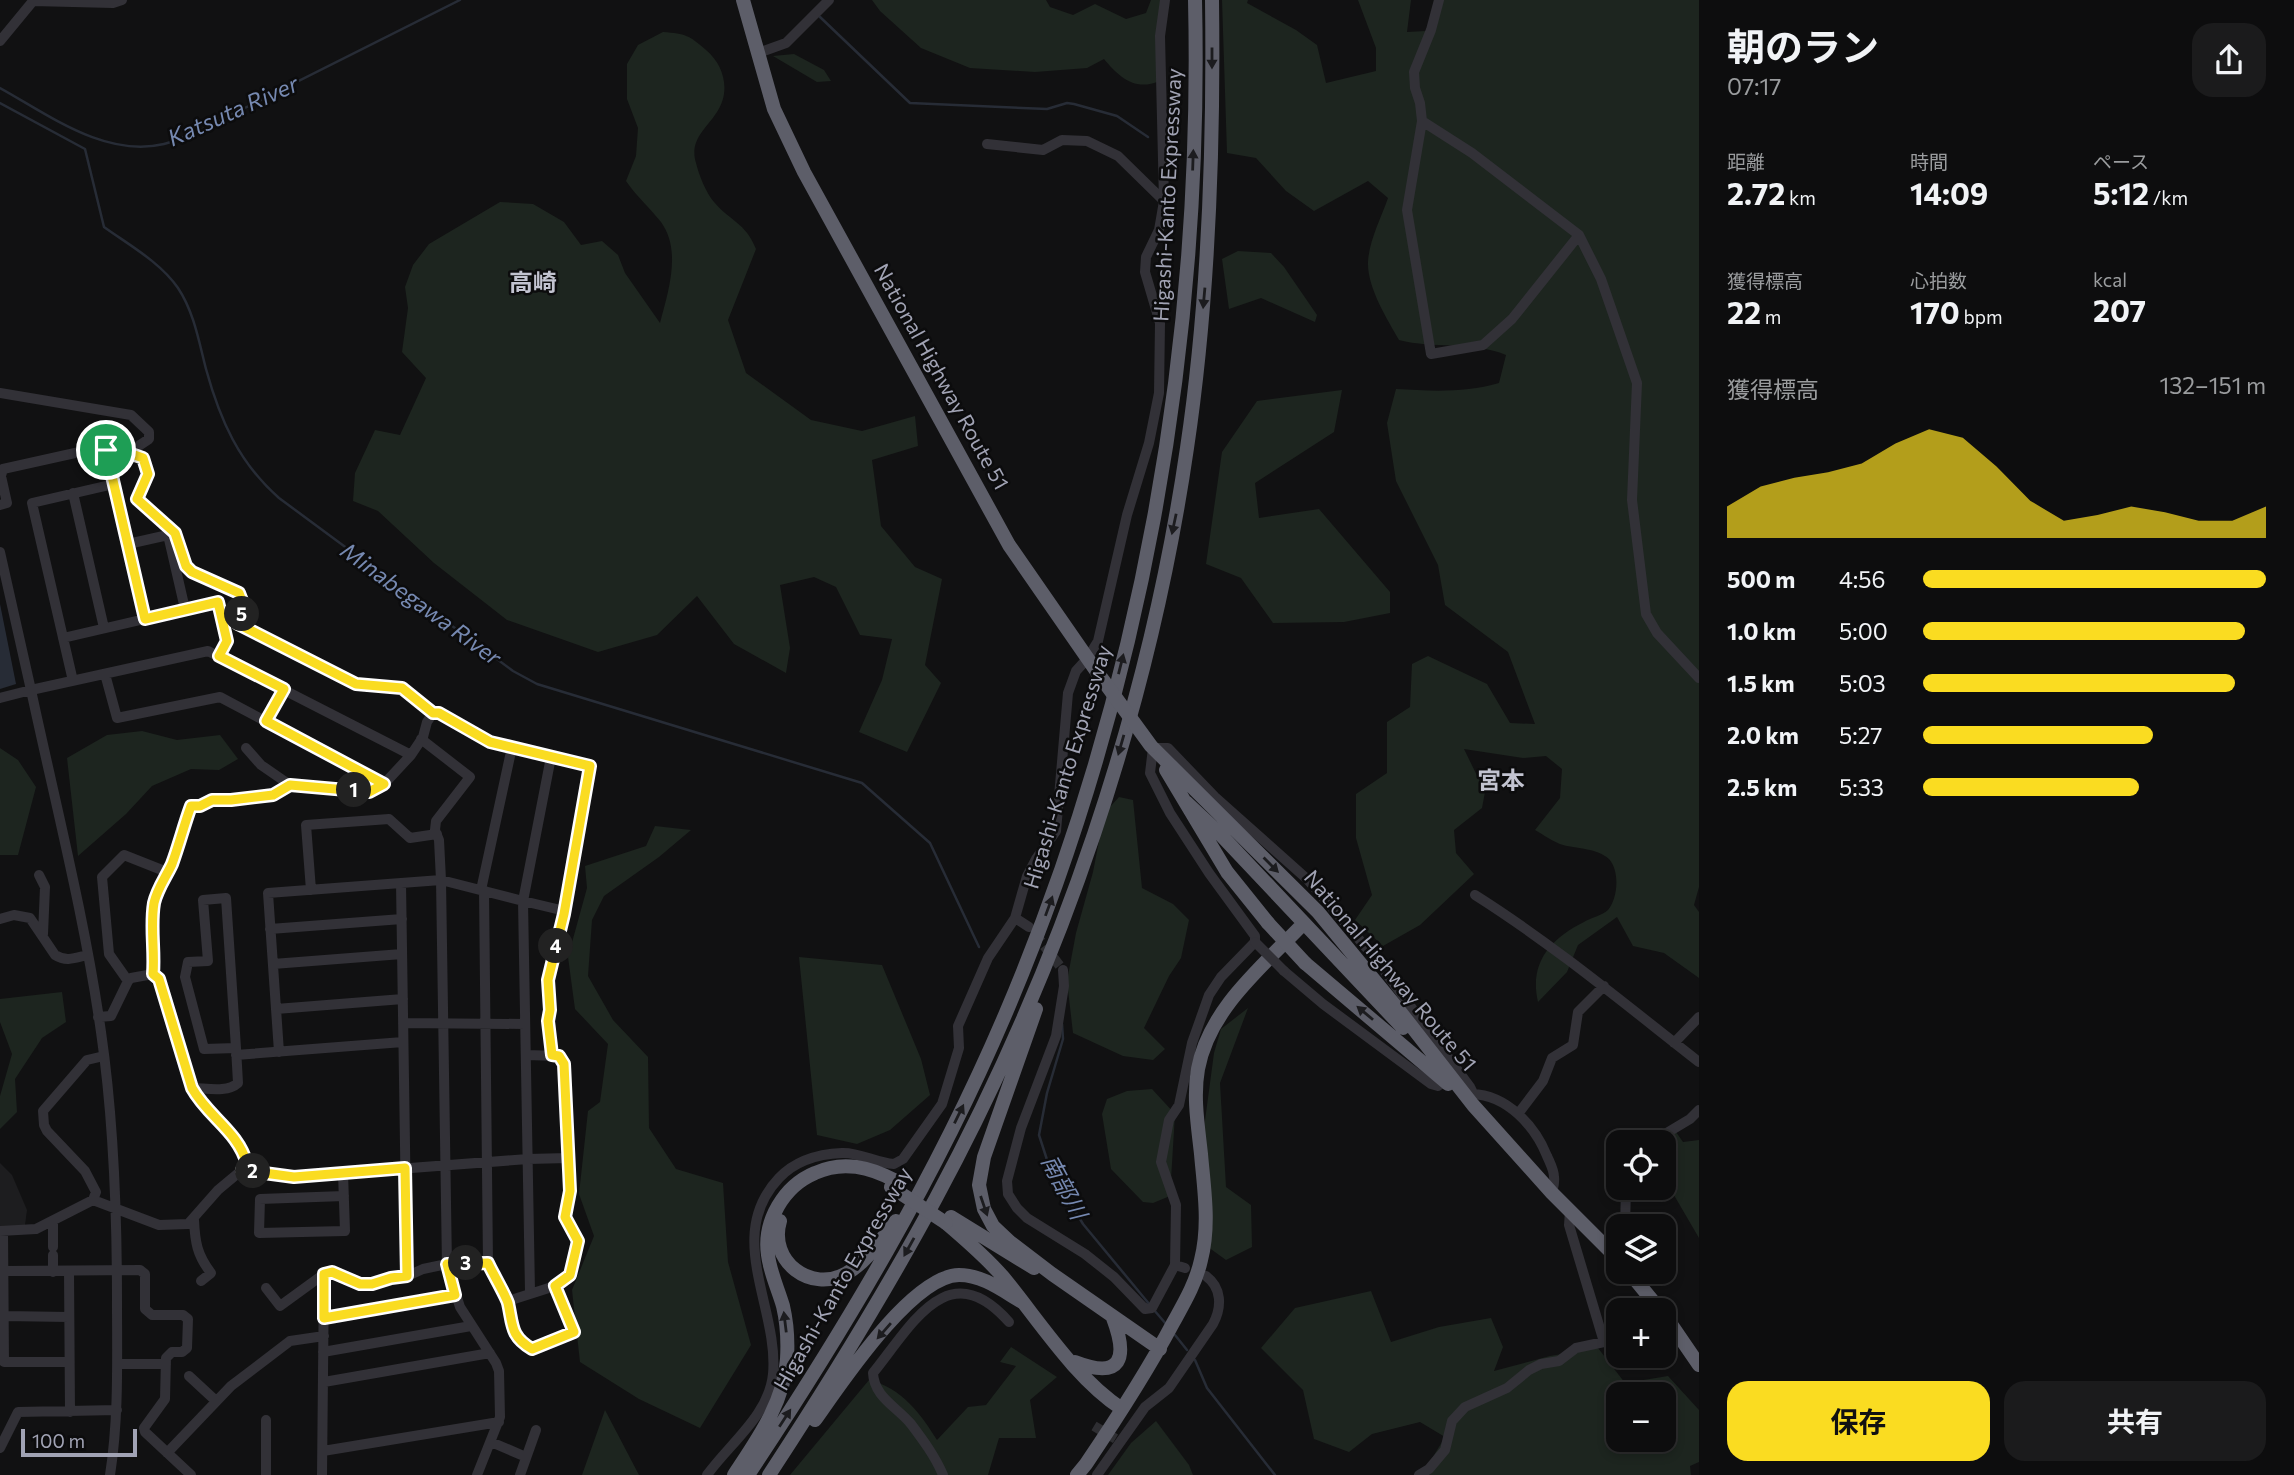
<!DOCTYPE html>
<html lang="ja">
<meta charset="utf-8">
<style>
body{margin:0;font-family:Commissioner,"Noto Sans JP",sans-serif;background:#1b1b1c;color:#f1f3f6;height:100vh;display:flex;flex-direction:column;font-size:26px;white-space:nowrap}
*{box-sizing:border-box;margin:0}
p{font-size:23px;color:#9a9c9e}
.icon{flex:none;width:38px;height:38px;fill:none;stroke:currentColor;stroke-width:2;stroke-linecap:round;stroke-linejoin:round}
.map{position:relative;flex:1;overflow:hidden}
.drawer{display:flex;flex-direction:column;background:#0d0d0e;width:595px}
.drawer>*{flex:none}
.controls{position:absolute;left:1606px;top:1130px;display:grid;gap:14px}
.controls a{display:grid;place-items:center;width:70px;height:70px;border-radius:14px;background:#0d0d0e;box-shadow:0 4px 10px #0003,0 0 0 2px #2d2d2e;font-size:35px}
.scale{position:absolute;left:21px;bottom:18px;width:116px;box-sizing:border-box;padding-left:7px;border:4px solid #a1a3b4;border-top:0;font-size:19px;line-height:24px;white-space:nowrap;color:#a1a3b4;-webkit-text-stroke:5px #0c0c0d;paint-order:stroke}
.pin{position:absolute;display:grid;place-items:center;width:60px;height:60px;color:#fff;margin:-30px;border:4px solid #fff;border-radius:50%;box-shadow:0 2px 7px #0007}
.km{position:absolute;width:35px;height:35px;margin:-18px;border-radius:50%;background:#222;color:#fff;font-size:19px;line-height:35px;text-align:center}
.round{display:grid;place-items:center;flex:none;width:74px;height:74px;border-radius:21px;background:#1b1b1c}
.summary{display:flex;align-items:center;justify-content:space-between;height:119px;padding:0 28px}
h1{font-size:38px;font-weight:700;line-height:52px}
.metrics{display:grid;grid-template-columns:repeat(3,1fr);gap:10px;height:119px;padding:7px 28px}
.metrics div{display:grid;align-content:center}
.metrics b{font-size:30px;font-weight:700}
.metrics small{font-size:19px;font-weight:400}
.metrics p{font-size:19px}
.chart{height:196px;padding:14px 28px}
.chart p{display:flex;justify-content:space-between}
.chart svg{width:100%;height:126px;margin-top:7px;fill:#fadc21;opacity:.7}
.action{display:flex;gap:14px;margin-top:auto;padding:14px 28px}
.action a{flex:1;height:80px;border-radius:21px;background:#fadc21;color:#111;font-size:28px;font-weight:700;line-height:80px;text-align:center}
.action a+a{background:#1b1b1c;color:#f1f3f6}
ul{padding:0 28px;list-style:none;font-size:23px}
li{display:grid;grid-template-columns:112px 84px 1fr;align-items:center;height:52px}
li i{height:18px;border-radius:9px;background:#fadc21}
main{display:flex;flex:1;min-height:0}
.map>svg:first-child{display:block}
</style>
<main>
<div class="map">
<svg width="1699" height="1475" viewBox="0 0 1699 1475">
<rect width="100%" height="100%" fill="#111112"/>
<path fill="#1d1d1f" d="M0 1163 12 1175 27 1210 25 1225 0 1228Z"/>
<path fill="#1d251f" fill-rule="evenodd" d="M872 0H1046L1050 7 1073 15 1095 4 1126 19 1146 13 1151 0H1162L1159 81C1135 92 1118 76 1104 59L1087 68 1035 72 970 68 921 48 880 11Z
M1222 0H1248L1247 3 1296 30 1317 45 1326 83 1376 71V48L1358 0H1411L1407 32 1426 31 1435 0H1699V887L1694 905 1699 912V978L1664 953 1633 946 1617 917 1578 945 1567 972 1538 1002C1529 963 1550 939 1584 922 1590 918 1603 915 1608 910 1618 898 1620 871 1609 859 1597 848 1578 849 1563 845 1553 842 1544 835 1535 830L1560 798 1562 769 1546 756 1523 758 1464 749 1485 792 1482 808 1454 830 1456 853 1474 874 1420 925 1383 946 1355 920 1372 895 1356 838V794L1387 773V722L1410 707 1412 664 1428 656 1487 684 1510 723 1535 724 1508 652 1445 605 1438 565 1396 481 1387 423 1396 389C1431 391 1465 393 1499 383L1506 355C1473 341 1433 349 1399 340 1387 319 1367 287 1368 262 1369 241 1381 218 1388 198L1368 181 1314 211 1286 191 1256 158 1227 153Z
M663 32C686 34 689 35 706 50 724 65 731 91 717 112 706 129 689 140 696 163 699 175 706 193 714 202 731 222 745 222 756 249L728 320 746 373 811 420 862 431 915 416 918 446 872 460 881 526 915 567 942 579 925 665 941 683 907 752 859 732 882 680 892 639 860 635 836 587 814 577 780 585 790 648 786 673 734 644 697 596 657 635 598 652 507 620 434 563 378 511 353 501 355 473 375 430 400 435 426 378 402 352 408 308 405 287 413 265 429 244 500 202 533 204 564 222 581 245 602 241 618 255 625 273 660 323C668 292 682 251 661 222 650 208 637 197 626 181L636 156 638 128 627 99V64L638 45Z
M794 54 824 70 831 81 817 82 773 56Z
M1238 251 1271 253 1284 267 1317 315 1315 322 1261 298 1229 309 1222 259Z
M1342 390 1334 432 1255 483 1259 518 1319 509 1390 592V613L1344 622 1273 623 1241 578 1206 564 1222 452 1257 401Z
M142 731 177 740 220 735 238 759 219 770 191 769 152 786 126 814 78 856 67 758 107 735Z
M0 748 18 760 36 787 18 855H0Z
M1119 797 1133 800 1142 888 1173 904 1189 920 1181 958 1169 976 1144 1028 1165 1049 1153 1060 1123 1056 1073 1033 1067 981 1076 933 1093 872 1101 831 1109 808Z
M655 826 691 830 659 857 604 896 592 920 588 976 613 1020 648 1057 649 1128 676 1169 723 1183 728 1262 751 1345 700 1428 639 1399 580 1362 572 1290 594 1236 579 1194 588 1111 600 1102 608 1044 575 1009 568 957 587 888 585 866 646 846Z
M799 957 882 965 921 1059 930 1095 890 1130 857 1144 817 1135Z
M62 992 66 1022 42 1038 15 1079 17 1112 0 1129V1096L12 1054 0 1022V999Z
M1248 1008 1220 1083 1226 1187 1251 1205 1252 1247 1226 1260 1208 1247 1204 1128 1214 1053 1221 1029Z
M1152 1089 1175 1114 1170 1196 1153 1203 1143 1202 1111 1169 1102 1114 1107 1099 1127 1091Z
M1676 1132 1683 1142 1699 1140V1238L1664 1178V1143H1642L1638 1136Z
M1371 1291 1391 1342 1439 1327 1491 1318 1503 1347 1494 1371 1550 1356 1598 1348 1625 1383 1668 1376 1699 1410V1462L1690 1466 1691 1475H1422L1445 1437 1420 1422 1372 1434 1349 1452 1314 1439 1303 1390 1261 1348 1295 1308ZM1619 1395H1664V1440H1619Z
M1011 1347 1057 1377 1030 1400 1036 1438H999L988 1475H790L869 1380C902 1388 920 1413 937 1440L968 1407 986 1405 1016 1366 1000 1362Z
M605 1410 639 1475H640H582Z
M1156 1421 1189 1465 1193 1475H1108L1131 1443Z"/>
<path fill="#272c36" d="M0 604 16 684 0 689Z"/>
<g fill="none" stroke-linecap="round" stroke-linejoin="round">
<path stroke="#272c36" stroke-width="2.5" d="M820 17 910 103 1047 109 1067 103 1074 104 1117 116 1148 137
M0 88C49 115 105 158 164 144 184 139 201 130 219 121L460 0
M0 103 85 149 104 227C129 245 160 262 178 288 194 312 199 342 206 369 220 420 239 463 279 498L513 671 537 684 862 783 930 843 979 947
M1062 1024 1063 1039 1047 1093 1039 1135 1050 1169 1083 1224 1150 1305
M1154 1310 1166 1324
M1175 1335 1187 1350
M1195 1360 1207 1388 1275 1475"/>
<path stroke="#2e2e32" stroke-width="10" stroke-dasharray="10 5" stroke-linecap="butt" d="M1035 934 1063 970
M1094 1426 1121 1442"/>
<path stroke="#323137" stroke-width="10" d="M1439 0 1431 30 1414 72 1415 88 1420 103 1422 121 1407 210 1431 354 1483 345 1512 319 1579 235
M33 1 113 3 122 0
M0 41 33 1
M758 53 786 43 829 0
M1422 121 1472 153 1579 235 1601 279 1637 383 1632 500 1646 614 1657 633 1699 678
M987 144 1043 150 1062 140 1087 141 1118 156 1164 201
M0 393 131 415 149 432V439L134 449 133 454
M106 450 144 619
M73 493 104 628
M0 505 7 503 1 476 3 469 93 449 126 452 143 458 147 474 137 499 139 502 175 533 186 566 192 572 239 593 244 606 238 624 356 684 402 688 433 713 427 722 423 737 411 755 384 784 369 792 290 785 261 765 246 748
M128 544 168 535 185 609
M0 552 31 690 208 651 411 755
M63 638 218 602 227 641 219 656
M105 674 117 718 220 697 384 784
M73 681 32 503 114 484
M0 698 31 690C55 802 85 919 101 1032 114 1121 117 1211 117 1301 117 1359 119 1417 110 1475
M433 713H439L490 742 590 766 564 914 548 980 550 1010 548 1022 552 1055
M266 721 284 689
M421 739 470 777 436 821 435 830 439 840 441 880 447 1266 460 1307 496 1363 499 1371 500 1417 477 1475
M551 757 523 901 565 911
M39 875 45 887 43 934
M401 883 407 1276
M311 890 306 825 389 819 410 838 437 834
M481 890 512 747
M1475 895C1554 945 1626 1005 1699 1062
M1015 918 1029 927
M0 919 14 915 30 918 55 955C66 962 75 958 87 955
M270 929 402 919
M273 964 402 954
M1063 970 1064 986 1056 1036 1021 1128 1007 1181 1008 1194 1017 1208 1027 1218 1085 1254 1114 1277 1145 1309 1152 1308 1175 1265 1176 1205 1161 1162 1169 1120 1179 1105 1192 1043 1209 995 1221 977 1255 942V936L1209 873 1170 813 1150 773 1153 748H1168L1215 797 1307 879 1335 911 1375 958 1470 1087 1472 1091 1469 1098
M1284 971 1323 1004 1431 1084 1438 1086 1445 1081
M153 974 155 955 152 926 155 901 171 866 191 806 200 805 212 800H231L273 795 290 785
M128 981 131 978 153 974 159 979 192 1088C207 1117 239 1132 247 1164L242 1170
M276 1009 403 999
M98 1017 111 1016 128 981 109 954 102 877 124 855 167 872
M403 1023 525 1024
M1674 1043 1699 1017
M279 1052 268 893 441 880 523 901 530 1292
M236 1055 403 1042
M526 1055 559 1056 563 1064 570 1191 565 1217 578 1241C574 1260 574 1278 555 1286L508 1301C508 1322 514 1339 532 1349L574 1332 555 1286
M192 1088C206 1088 227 1093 238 1083L236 1048 226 898 203 900 208 961 188 962 185 977 204 1049 236 1048
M1472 1094C1507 1095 1535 1126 1547 1156 1550 1163 1554 1170 1554 1177 1555 1182 1553 1188 1552 1193
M1518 1114 1543 1081 1552 1058 1573 1045 1578 1012 1604 986
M1650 1143 1690 1119 1699 1110
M343 1173 345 1231 259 1233 260 1199 344 1196
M93 1200 96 1192 85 1171 47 1131 44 1125 43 1111 87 1060 104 1056
M194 1220C195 1242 197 1255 211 1273L201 1281
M53 1222V1247
M1625 1227 1626 1188
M0 1231 36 1229 93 1200 159 1225 188 1224 218 1190 242 1170 294 1177 528 1159 568 1158
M3 1231 4 1362H69
M488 1263 508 1301
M1175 1265 1185 1268
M4 1271 140 1270 145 1274V1309L152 1315H183L188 1319 187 1348 182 1352H172L166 1358 165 1399 144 1428 145 1432 191 1475
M53 1272V1255
M69 1272 70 1412
M266 1288 280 1306 324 1274 332 1272 354 1283 372 1284 391 1278H403L423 1269 447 1264 488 1263 484 890
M4 1316 69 1317
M324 1318 455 1295
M323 1352 471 1326
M117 1364H166
M189 1376 216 1401
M324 1382 490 1353
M491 1442 526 1457
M0 1448 18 1412 117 1410
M323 1451 499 1422
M167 1453 231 1386 290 1341 324 1336
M266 1475V1420
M322 1475 324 1274
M520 1475 536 1430
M707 1475C730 1443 769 1415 773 1374 779 1308 724 1236 779 1178 795 1161 819 1154 842 1153 859 1152 876 1163 894 1164L903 1159 942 1104 959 1048 958 1026 988 958 1015 918 1027 876 1036 859 1056 831 1068 693 1076 671 1087 659 1098 641 1127 515 1149 443 1159 393 1160 323 1145 272 1146 257 1159 230 1164 201 1160 36 1165 0
M943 1475C935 1456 923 1440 911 1424 897 1407 874 1397 873 1373 912 1325 948 1253 1009 1322
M1097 1475 1145 1407 1169 1388 1213 1324C1222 1307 1222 1288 1206 1276
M1419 1475 1429 1469 1445 1450 1452 1421 1465 1407 1507 1388 1529 1370 1541 1364 1559 1361 1576 1348 1604 1342 1569 1225 1570 1211"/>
<path stroke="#5d5e69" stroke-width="14" d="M743 0 774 109 804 172 1009 545 1097 672
M1153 748 1318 912 1398 1009 1473 1105 1552 1193 1619 1260
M1166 770 1227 872 1268 923
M1186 802 1219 833 1403 1028
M1305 963 1448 1084
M1036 1009 984 1157 979 1185 984 1209 993 1226 1010 1242 1052 1274 1160 1349
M951 1217 1034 1268
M780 1221C768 1261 811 1294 847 1273 867 1262 881 1239 896 1221
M946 1223C966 1240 987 1258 1004 1278 1040 1322 1075 1378 1122 1409
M1629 1272 1661 1311
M1664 1314 1699 1365
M1075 1362C1122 1380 1128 1358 1113 1318
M815 1420C842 1382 912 1276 959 1275 983 1275 1003 1291 1022 1302
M734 1475C757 1440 784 1403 787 1359 788 1342 787 1323 783 1306 778 1289 770 1272 768 1255 763 1221 784 1186 815 1173 843 1160 870 1167 896 1181
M748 1475C845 1329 936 1177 1005 1015 1141 696 1203 346 1195 0
M769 1475C828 1385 885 1293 936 1198 1061 966 1149 709 1187 448 1209 300 1214 150 1212 0
M1077 1475 1086 1464C1117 1418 1147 1372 1173 1323 1184 1303 1196 1283 1201 1260 1210 1225 1204 1189 1201 1154 1198 1126 1193 1097 1198 1069 1209 1009 1263 966 1303 924"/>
<path stroke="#323137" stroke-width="10" d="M1255 942 1284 971"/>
<path stroke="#5d5e69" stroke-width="14" d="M1097 672 1151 746
M1268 923 1305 963
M891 1187 946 1223"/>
</g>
<defs><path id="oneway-solid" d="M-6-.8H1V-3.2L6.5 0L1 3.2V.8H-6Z" transform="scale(1.75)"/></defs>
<g fill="#1c1c1f">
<use href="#oneway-solid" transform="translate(1212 58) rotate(90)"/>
<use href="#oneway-solid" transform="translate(1193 160) rotate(-88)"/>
<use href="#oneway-solid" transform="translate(1204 298) rotate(95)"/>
<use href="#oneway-solid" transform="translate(1174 524) rotate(102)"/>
<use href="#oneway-solid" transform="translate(1121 664) rotate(-76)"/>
<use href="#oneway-solid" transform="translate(1121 745) rotate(106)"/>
<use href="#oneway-solid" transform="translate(1271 865) rotate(45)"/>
<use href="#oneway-solid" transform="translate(1049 906) rotate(-70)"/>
<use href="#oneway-solid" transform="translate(1365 1013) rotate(-140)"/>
<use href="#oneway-solid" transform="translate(959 1114) rotate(-64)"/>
<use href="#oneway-solid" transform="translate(984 1206) rotate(71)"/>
<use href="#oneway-solid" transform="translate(909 1247) rotate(119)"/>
<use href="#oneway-solid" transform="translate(785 1322) rotate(-97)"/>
<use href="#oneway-solid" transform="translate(884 1331) rotate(131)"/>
<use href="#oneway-solid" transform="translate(785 1418) rotate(-57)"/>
</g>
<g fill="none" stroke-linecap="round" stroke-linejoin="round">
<defs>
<path id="route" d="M106 450 126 452 143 458 148 474 137 499 175 533 186 566 192 572 239 593 244 606 238 624 356 684 402 688 433 713H439L490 742 590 766 564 914 548 980 550 1010 548 1021 552 1055 559 1056 564 1064 570 1191 565 1217 578 1241 570 1275 555 1286 574 1332 532 1349C510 1336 513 1325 508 1303 506 1296 492 1272 488 1263L447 1264 455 1295 324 1318V1274L332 1272 360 1284H372L391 1278 407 1276 405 1168 294 1177 242 1170 247 1164C238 1131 208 1117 192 1088L159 979 153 974C155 950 150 927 154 903 157 889 166 877 172 864 179 845 184 825 191 806H200L212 800H231L273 795 290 785 369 792 384 784 266 721 284 689 219 656 227 641 218 602 145 619Z"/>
</defs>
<use href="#route" stroke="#fff" stroke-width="14"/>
<use href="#route" stroke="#fadc21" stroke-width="9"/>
</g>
<g text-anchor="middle" stroke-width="5" stroke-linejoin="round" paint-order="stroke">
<g font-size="21" fill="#a1a3b4" stroke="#0c0c0d">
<text transform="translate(1168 195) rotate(-87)" y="7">Higashi-Kanto Expressway</text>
<text transform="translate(941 377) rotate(61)" y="7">National Highway Route 51</text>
<text transform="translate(1068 767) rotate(-73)" y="7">Higashi-Kanto Expressway</text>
<text transform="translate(1390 971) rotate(50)" y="7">National Highway Route 51</text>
<text transform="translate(843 1279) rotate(-60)" y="7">Higashi-Kanto Expressway</text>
</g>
<g font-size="23" font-style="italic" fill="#7689b1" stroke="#0c0c0d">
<text transform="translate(233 111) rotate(-24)" y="8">Katsuta River</text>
<text transform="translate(421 604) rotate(36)" y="8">Minabegawa River</text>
<text transform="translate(1064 1187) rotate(62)" y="8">南部川</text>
</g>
<g font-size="24" font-weight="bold" fill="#c2c3d0" stroke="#0c0c0d">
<text x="533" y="291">高崎</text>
<text x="1501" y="789">宮本</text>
</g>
</g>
</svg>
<div class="controls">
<a><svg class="icon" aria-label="locate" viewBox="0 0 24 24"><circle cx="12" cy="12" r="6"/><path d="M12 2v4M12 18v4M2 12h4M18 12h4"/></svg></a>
<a><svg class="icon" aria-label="layers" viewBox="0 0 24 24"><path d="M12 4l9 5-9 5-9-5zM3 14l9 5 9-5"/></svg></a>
<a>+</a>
<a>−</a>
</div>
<div class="scale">100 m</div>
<div class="pin" style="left:106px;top:450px;background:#1e9e55"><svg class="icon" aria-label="arrive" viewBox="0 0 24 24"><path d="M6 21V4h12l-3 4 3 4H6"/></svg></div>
<b class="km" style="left:354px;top:790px">1</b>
<b class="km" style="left:253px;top:1171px">2</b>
<b class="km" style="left:466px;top:1263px">3</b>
<b class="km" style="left:556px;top:946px">4</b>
<b class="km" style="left:242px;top:614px">5</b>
</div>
<section class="drawer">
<div class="summary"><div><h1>朝のラン</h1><p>07:17</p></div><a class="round"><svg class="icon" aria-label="share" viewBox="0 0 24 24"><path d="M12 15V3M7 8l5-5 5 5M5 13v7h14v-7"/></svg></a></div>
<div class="metrics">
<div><p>距離</p><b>2.72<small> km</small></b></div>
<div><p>時間</p><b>14:09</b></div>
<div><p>ペース</p><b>5:12<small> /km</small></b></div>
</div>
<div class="metrics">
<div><p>獲得標高</p><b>22<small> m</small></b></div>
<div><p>心拍数</p><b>170<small> bpm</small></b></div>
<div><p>kcal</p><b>207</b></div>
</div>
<div class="chart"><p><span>獲得標高</span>132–151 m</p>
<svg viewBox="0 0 160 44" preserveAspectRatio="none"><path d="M0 44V33L10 26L20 23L30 21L40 18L50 11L60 6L70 9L80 19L90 31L100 38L110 36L120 33L130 35L140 38L150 38L160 33V44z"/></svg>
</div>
<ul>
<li><b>500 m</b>4:56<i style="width:100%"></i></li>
<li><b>1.0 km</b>5:00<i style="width:94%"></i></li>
<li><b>1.5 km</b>5:03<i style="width:91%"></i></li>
<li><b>2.0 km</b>5:27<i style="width:67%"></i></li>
<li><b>2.5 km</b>5:33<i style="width:63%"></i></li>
</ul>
<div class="action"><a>保存</a><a>共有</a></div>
</section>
</main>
